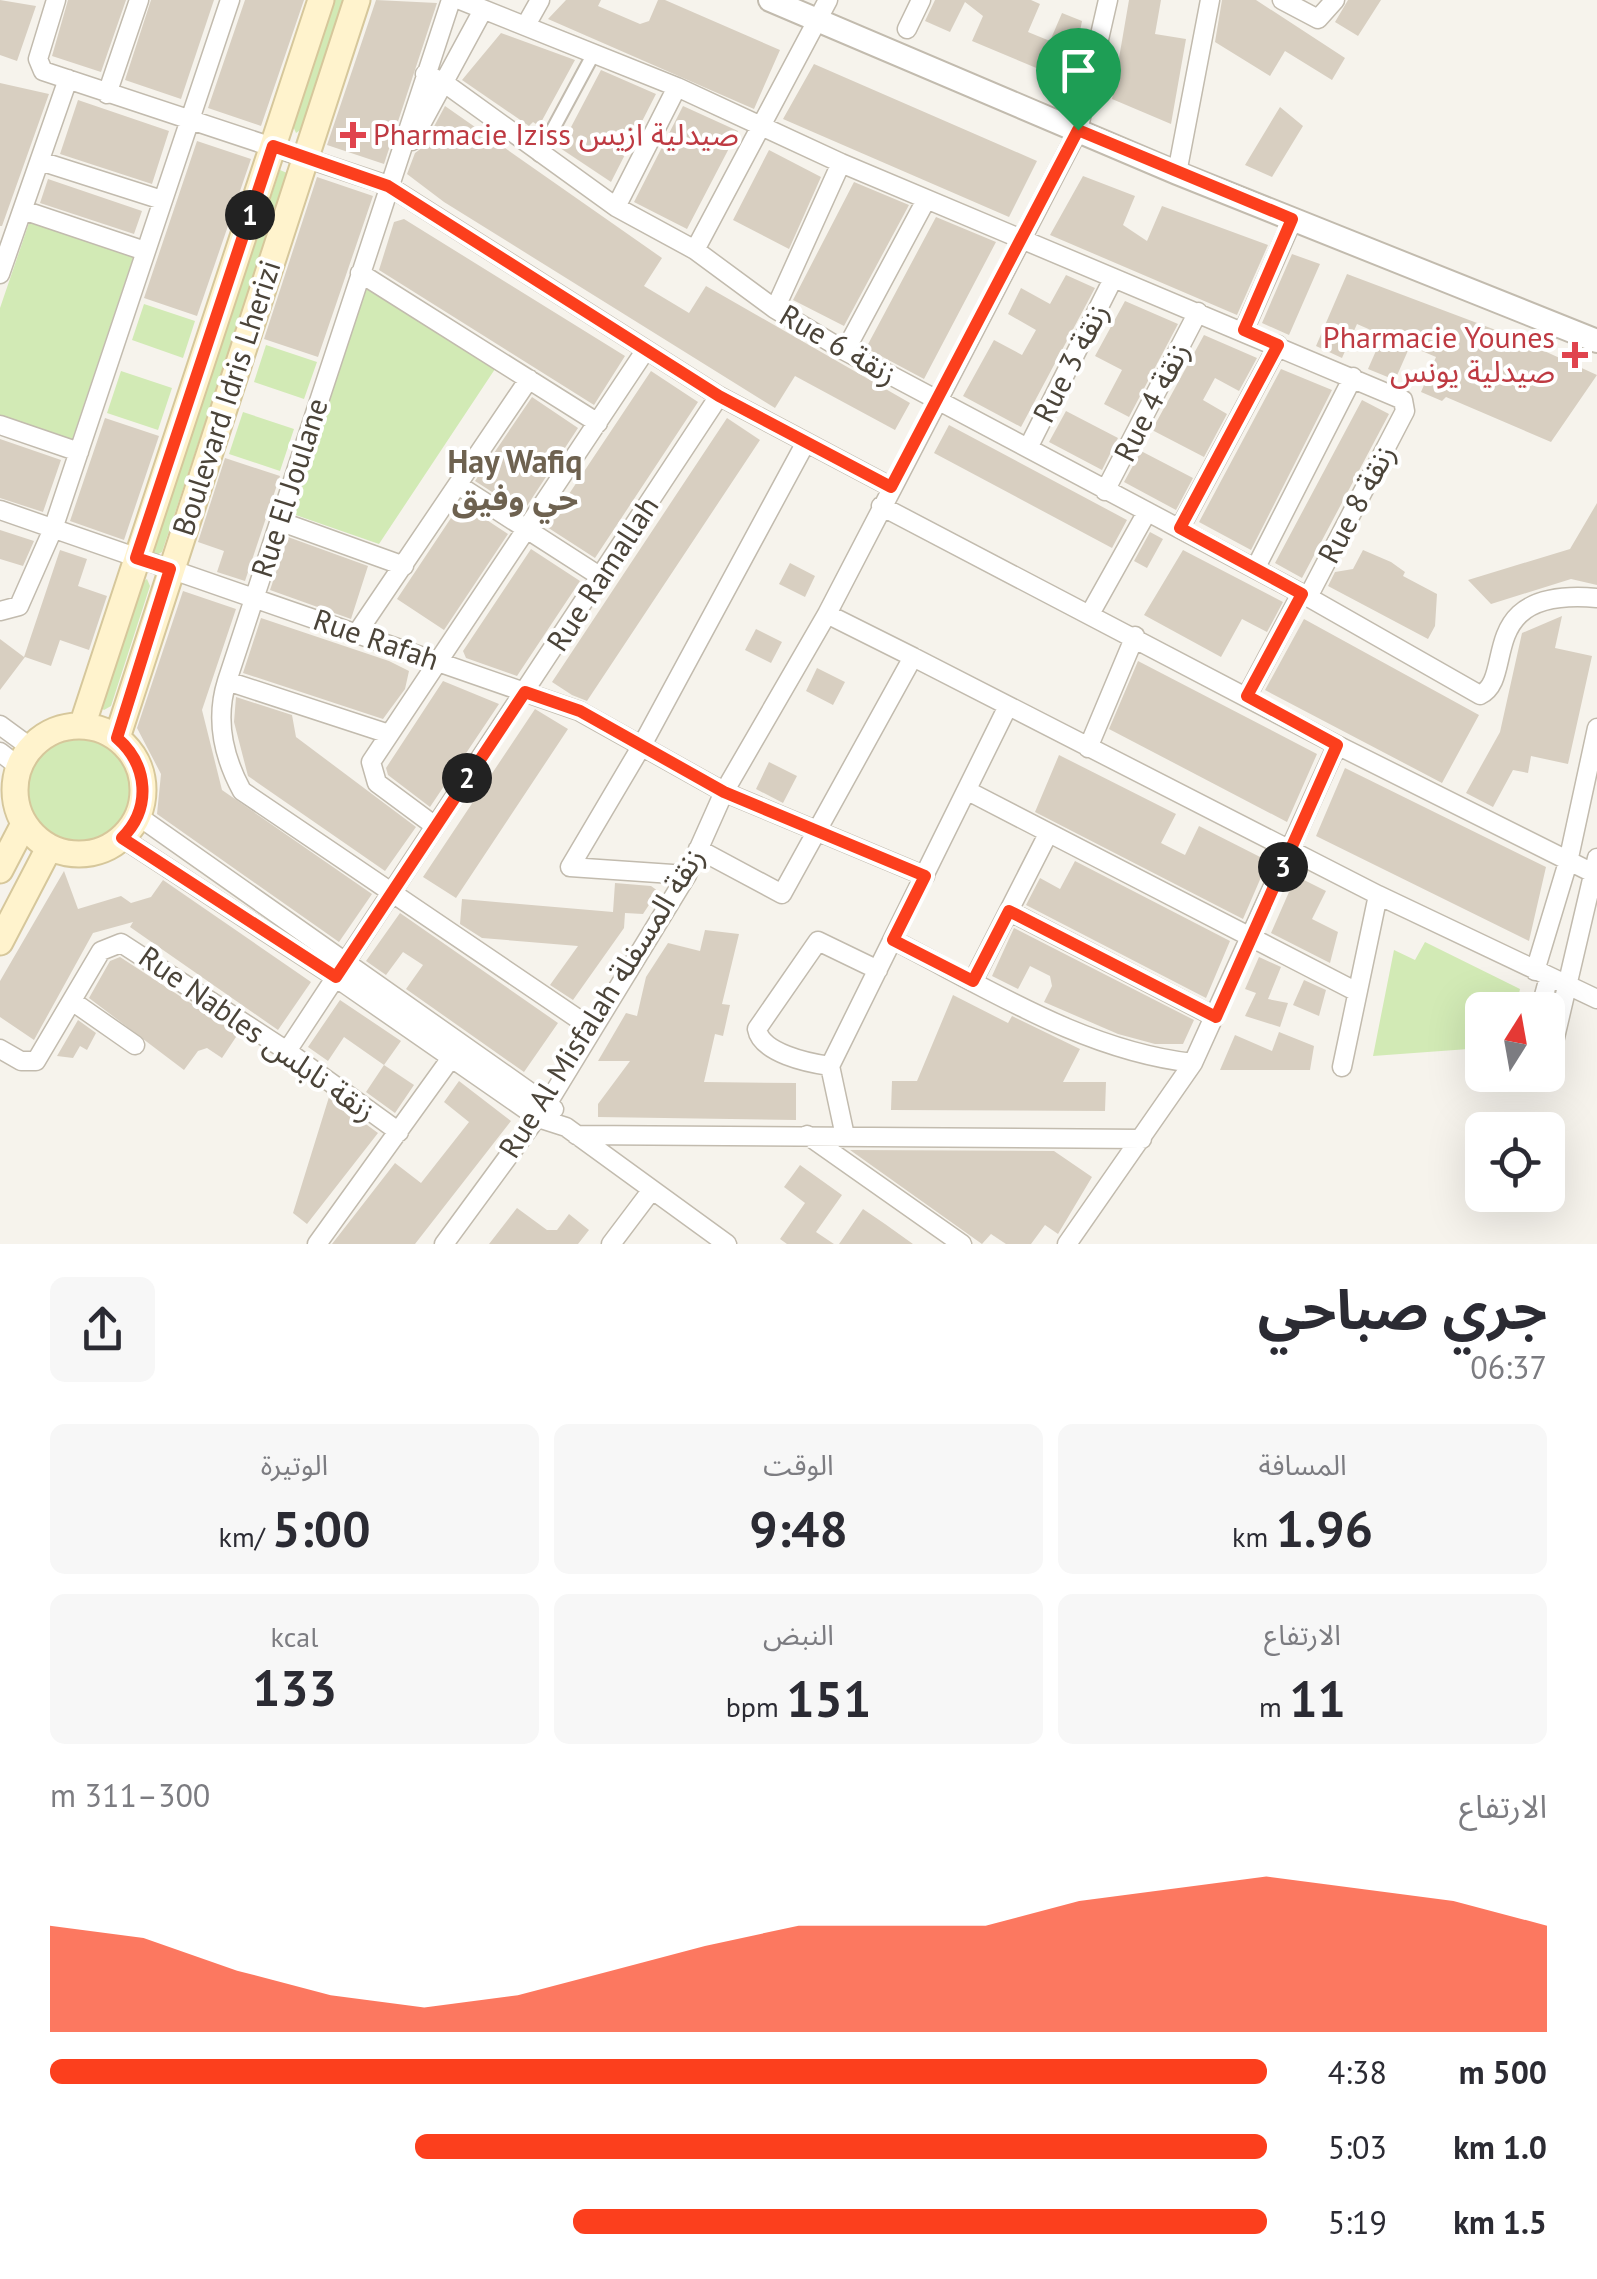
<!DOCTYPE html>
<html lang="ar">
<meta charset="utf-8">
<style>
body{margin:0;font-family:"PT Sans","Noto Sans Arabic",sans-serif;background:#f7f7f7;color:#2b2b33;direction:rtl;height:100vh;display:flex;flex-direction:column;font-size:38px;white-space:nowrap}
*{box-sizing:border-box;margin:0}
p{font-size:32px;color:#7c7c81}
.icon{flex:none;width:55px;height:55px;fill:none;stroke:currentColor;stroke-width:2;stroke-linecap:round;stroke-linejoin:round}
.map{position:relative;height:1244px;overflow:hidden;direction:ltr}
.panel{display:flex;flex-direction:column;background:#fff;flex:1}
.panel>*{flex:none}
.needle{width:65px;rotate:11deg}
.tools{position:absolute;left:1465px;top:992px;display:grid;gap:20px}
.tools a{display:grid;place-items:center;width:100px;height:100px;border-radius:15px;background:#fff;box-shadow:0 10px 40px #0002;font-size:50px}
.pin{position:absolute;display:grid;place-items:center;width:85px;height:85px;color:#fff;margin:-102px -42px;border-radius:50% 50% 50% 0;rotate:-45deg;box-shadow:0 0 10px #0007}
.pin .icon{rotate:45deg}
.km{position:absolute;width:50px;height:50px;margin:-25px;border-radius:50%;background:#222;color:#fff;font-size:28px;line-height:50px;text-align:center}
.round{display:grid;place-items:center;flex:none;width:105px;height:105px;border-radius:15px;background:#f7f7f7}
.head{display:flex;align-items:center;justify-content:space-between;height:170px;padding:0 50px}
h1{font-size:55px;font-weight:700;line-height:75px}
.metrics{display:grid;grid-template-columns:repeat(3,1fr);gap:15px;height:170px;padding:10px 50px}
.metrics div{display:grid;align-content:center;border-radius:15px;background:#f7f7f7;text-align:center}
.metrics b{font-size:50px;font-weight:700}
.metrics small{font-size:28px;font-weight:400}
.metrics p{font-size:28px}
.chart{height:280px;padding:20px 50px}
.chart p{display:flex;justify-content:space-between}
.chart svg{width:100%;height:180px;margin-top:10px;fill:#fc3f1d;opacity:.7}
ul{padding:0 50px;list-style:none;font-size:32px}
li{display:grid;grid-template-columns:160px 120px 1fr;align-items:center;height:75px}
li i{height:25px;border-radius:12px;background:#fc3f1d}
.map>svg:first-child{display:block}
</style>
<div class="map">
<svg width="1597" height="1244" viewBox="0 0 1597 1244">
<rect width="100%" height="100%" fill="#f6f3ec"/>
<path fill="#d2eab5" d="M335 0H345L302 129 296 133 293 126Z
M280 170 287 173 286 178 162 552 155 556 152 553Z
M30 220 134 255 72 440 0 416V308Z
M364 283 497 366 379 544 287 512Z
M144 304 195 321 183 358 132 340Z
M266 345 317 362 304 399 254 382Z
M121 371 172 388 158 430 107 413Z
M243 412 294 429 280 471 229 454Z
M147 579 150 586 111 706 104 710 101 708 141 583Z
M27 790a52 52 0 1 1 104 0a52 52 0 1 1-104 0Z
M1425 942 1520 989 1515 1010H1482V1048L1373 1056 1394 950 1415 960Z"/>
<path fill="#d8cfc1" d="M0 0 36 6 17 61 0 55Z
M68 0H126L101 72 52 56Z
M151 0H214L181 99 125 80Z
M245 0H304L261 126 208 108Z
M376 0 437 3 384 164 327 145Z
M566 0H601L598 6 640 24 649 21 658 0H665L780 50 754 109 548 19Z
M935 0H1031L1040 4 1028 32 1050 41 1062 13 1082 21 1070 82 972 41 983 16 965 2 950 32 925 21Z
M1129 0H1161L1155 34 1186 39 1171 124 1112 99Z
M1222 0H1256L1345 58 1332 80 1285 51 1270 76 1215 42Z
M1381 0 1358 36 1335 22 1348 0Z
M501 33 575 60 539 126 533 122 529 126 462 80Z
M814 64 1037 161 1009 217 783 119Z
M601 70 656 94 611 182 560 148Z
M0 83 49 94 2 226H0Z
M78 100 169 131 152 184 60 154Z
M445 106 662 258 644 286 689 313 706 286 910 403 895 430 795 376 775 408 444 202 407 174 415 153 423 147Z
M683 106 738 131 687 229 634 202Z
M1280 107 1303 126 1272 177 1245 165Z
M197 141 251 159 197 316 144 298Z
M769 150 821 177 789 249 733 220Z
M1083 176 1135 196 1123 225 1147 241 1162 206 1268 245 1237 315 1050 235Z
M317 177 373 196 318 357 264 339Z
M48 179 142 211 134 234 40 203Z
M854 182 909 205 844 326 793 300Z
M936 217 996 242 924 379 866 348Z
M404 219 625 356 594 405 379 270 394 222Z
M1292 254 1320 264 1289 335 1262 323Z
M1347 274 1509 335 1597 375 1551 442 1446 397 1442 401 1421 392 1436 357 1410 346 1395 380 1368 369 1382 337 1373 331 1357 324 1342 358 1316 346Z
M1066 275 1095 288 1021 427 963 396 994 340 1022 355 1036 330 1008 314 1021 288 1050 304Z
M1125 301 1178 324 1129 417 1104 404 1122 370 1095 356Z
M1204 335 1257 358 1239 391 1215 378 1203 400 1227 414 1204 457 1152 430Z
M1281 369 1332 390 1251 550 1199 522Z
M651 371 698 402 595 558 547 527Z
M532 397 578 428 523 512 475 481Z
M1362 400 1389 414 1302 578 1275 563Z
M1066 411 1118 438 1102 470 1049 442Z
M105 418 159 436 124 540 70 521Z
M727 418 760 440 587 701 572 695 552 682Z
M949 425 1127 520 1112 548 934 453Z
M0 439 61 460 43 512 0 498Z
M1141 451 1193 478 1176 510 1124 482Z
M225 458 280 476 245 581 217 572 224 551 198 542Z
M461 503 508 534 444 630 397 599Z
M1597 503V585L1571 579 1491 604 1468 580 1570 549Z
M0 530 34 541 23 566 0 559Z
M1150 532 1163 539 1147 568 1134 561Z
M288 537 368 566 351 619 270 590Z
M531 549 580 581 517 676 466 658 463 651Z
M60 550 87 559 78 586 107 596 89 650 60 640 51 666 25 657 0 690V639L24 657Z
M1183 550 1283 602 1267 632 1242 619 1221 657 1144 615Z
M1363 550 1391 562 1405 572 1403 576 1437 594 1435 626 1428 639 1328 586 1335 572 1353 569Z
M790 563 815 576 805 597 779 584Z
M183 591 236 609 202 710 222 790 372 894 339 942 157 814 161 774 137 728Z
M1562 616 1555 648 1592 656 1568 764 1531 756 1528 773 1513 770 1493 807 1466 793 1500 732 1522 633Z
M261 618 389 661 409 671 405 689 383 719 243 673Z
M1304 619 1479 715 1442 783 1265 690Z
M756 629 782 642 771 663 745 650Z
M1138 661 1317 754 1287 822 1109 729Z
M817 668 845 682 833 705 806 691Z
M443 681 499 704 430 807 388 775 386 768Z
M236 697 292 715 296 737 416 827 385 871 248 776 234 722Z
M535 709 568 729 456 898 423 877Z
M1059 755 1176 814 1161 843 1185 855 1199 826 1268 861 1243 919 1035 812Z
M769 762 797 776 783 803 756 789Z
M1345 768 1546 867 1529 941 1316 836Z
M1075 861 1230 941 1206 998 1026 905 1040 878 1060 889Z
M64 871 78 909 121 896 131 903 151 897 163 880 311 982 278 1030 130 927 133 922 93 933 34 1040 0 1017V981Z
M1296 876 1326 891 1312 919 1338 932 1330 963 1271 933Z
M615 883 651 886 658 891 643 914 625 913 624 928 573 1000 550 985 578 946 482 938 460 924 462 899 613 912Z
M400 913 558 1023 524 1072 406 989 423 965 403 952 386 975 366 961Z
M1014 928 1194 1020 1183 1044H1155L1118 1034 1044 1002 1052 986 1050 976 1030 966 1018 989 992 976Z
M705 930 739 934 722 1004 730 1005 723 1036 715 1034 704 1082 796 1083V1120L598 1117V1104L630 1061H598L626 1013 637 1016 646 977 668 943 700 951Z
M120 957 238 1034 222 1058 207 1048 198 1051 184 1070 89 998 110 961Z
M1259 957 1281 967 1268 999 1288 1003 1280 1027 1245 1016 1256 993 1245 989Z
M1304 980 1326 990 1319 1016 1293 1005Z
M953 995 1008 1023 1012 1016 1080 1049 1063 1082H1106L1105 1111 891 1110 892 1081H917Z
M340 1000 401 1041 384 1065 344 1037 328 1061 308 1047Z
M78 1020 96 1033 87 1050 80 1046 73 1058 57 1056Z
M1279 1032 1314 1046 1310 1070H1220L1235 1035 1272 1051Z
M384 1065 414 1085 395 1113 366 1092Z
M459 1081 511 1121 415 1244H332L395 1163 421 1183 469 1122 444 1102Z
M329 1097 378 1133 307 1224 293 1213Z
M850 1150 1054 1151 1092 1177 1058 1234 1045 1225 1031 1244H1006L991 1234 982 1244Z
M800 1165 842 1195 816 1232 834 1244H787L780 1239 805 1203 784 1187Z
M517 1208 547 1230H557L569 1214 589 1230 578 1244H489Z
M863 1209 885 1224 913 1244H839Z"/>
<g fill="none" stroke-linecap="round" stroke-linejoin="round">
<defs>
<path id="pedestrian" d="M539 155 594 53"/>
<path id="minor" d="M56 0 38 59 43 71 387 185 719 396 891 487
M451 0 227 681C215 719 223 756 242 791L593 1029
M460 0 677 87 841 163 1403 400 1405 411 1308 597
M1282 0 1318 19 1335 0
M526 25 540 0
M907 29 921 0
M425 74 443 82 616 207 695 250 775 309 845 351 1308 597 1480 695C1517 678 1472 587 1597 598
M107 94 139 0
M412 141 483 10
M40 161 162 200
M1177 173 1210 0
M616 207 677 87
M23 210 145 251
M695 250 828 0
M360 273 598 423
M0 274 68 79
M775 309 841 163
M1244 330 1293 219
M845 351 926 200
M0 425 79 452
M1028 448 1113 279
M458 485 601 577
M1105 491 1198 312
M881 506 1337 745 1593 873
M0 510 579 711 724 792 925 876
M279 521 404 566
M1180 528 1278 345
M1255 569 1353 377
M0 611 19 606 53 529 230 0
M1091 612 1147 512
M357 633 529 379
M913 657 1378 895 1597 999
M227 681 389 734
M1247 696 1301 594
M0 725 30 747
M1088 748 1135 636
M0 752 18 766
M968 791 1357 992
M138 816 554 1109
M435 826 377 783 371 762 645 351
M122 838 335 977 538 1118 566 1127 727 1244
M698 849 782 894 913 657 827 614
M687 875 570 867 641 747 806 442
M1009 911 1215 1017
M893 940C989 989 1085 1051 1193 1063
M1535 971 1568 862 1597 728
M973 981 1048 834
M72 1001 135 1045
M1540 1010 1549 977
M1553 1046 1597 858
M0 1049 21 1061H36L101 951 121 943 287 1051 399 1132
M287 1051 719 396
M830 1066C808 1063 761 1053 757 1029L818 941 878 970
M1342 1067 1378 895
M576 1135 1142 1139
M807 1135 962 1244
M845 1136 830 1066 1007 708
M317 1244 451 1058
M444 1244 549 1101 687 875 724 792 827 614 1078 131 1108 0
M611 1244 651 1191
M1067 1244 1193 1063 1337 745"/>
<path id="tertiary" d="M770 0 1177 173 1597 341"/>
<path id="secondary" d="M15 790a64 64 0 1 1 128 0a64 64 0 1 1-128 0Z
M82 726 321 0
M117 738 357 0
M0 870 24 824
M0 942 49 848"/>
</defs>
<use href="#pedestrian" stroke="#c2bbae" stroke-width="16"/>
<use href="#minor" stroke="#c2bbae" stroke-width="21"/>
<use href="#tertiary" stroke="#c2bbae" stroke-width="26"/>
<use href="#secondary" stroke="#d6c79b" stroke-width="29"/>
<use href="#pedestrian" stroke="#fff" stroke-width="12"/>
<use href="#minor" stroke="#fff" stroke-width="18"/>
<use href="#tertiary" stroke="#fff" stroke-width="22"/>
<use href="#secondary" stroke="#fff3cd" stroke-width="25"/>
</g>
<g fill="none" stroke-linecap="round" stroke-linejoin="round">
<defs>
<path id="route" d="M1078 130 1292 219 1244 330 1278 345 1180 528 1302 594 1247 696 1337 745 1216 1017 1009 911 973 981 893 940 925 876 724 792 580 711 525 692 336 977 122 838C152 808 148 765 117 738L170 569 136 558 273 146 388 186 719 396 891 487Z"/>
</defs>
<use href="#route" stroke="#fff" stroke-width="20"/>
<use href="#route" stroke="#fc3f1d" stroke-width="12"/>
</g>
<g fill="#e0444e" stroke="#fff" stroke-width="4">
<path d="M348 120h10v10h10v10h-10v10h-10v-10h-10v-10h10z"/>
<path d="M1570 340h10v10h10v10h-10v10h-10v-10h-10v-10h10z"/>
</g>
<g text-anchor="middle" stroke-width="8" stroke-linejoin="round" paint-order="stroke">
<g font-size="30" fill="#be3a42" stroke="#fff" text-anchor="start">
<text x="373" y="145">Pharmacie Iziss صيدلية ازيس</text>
<text x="1555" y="348" text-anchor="end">Pharmacie Younes<tspan x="1555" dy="34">صيدلية يونس</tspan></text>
</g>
<g font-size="30" fill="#4b4439" stroke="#fff">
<text transform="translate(838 345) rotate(30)" y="10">Rue 6 زنقة</text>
<text transform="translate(1071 363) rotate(-63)" y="10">Rue 3 زنقة</text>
<text transform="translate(227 398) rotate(-72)" y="10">Boulevard Idris Lherizi</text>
<text transform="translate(1152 402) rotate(-63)" y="10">Rue 4 زنقة</text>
<text transform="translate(290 488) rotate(-72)" y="10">Rue El Joulane</text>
<text transform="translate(1357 504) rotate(-62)" y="10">Rue 8 زنقة</text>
<text transform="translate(603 574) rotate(-57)" y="10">Rue Ramallah</text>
<text transform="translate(376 640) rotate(19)" y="10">Rue Rafah</text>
<text transform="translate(602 1003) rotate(-58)" y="10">Rue Al Misfalah زنقة المسفلة</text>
<text transform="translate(257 1034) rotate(35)" y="10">Rue Nables زنقة نابلس</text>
</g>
<g font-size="32" font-weight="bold" fill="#6e6250" stroke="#fff">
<text x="515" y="473">Hay Wafiq<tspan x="515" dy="37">حي وفيق</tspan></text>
</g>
</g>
</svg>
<div class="tools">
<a><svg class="needle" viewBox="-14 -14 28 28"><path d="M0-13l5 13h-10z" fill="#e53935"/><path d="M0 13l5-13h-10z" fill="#7c7c81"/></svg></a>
<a><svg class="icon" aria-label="locate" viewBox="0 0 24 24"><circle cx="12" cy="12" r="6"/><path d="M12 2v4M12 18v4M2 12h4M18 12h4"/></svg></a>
</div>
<div class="pin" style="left:1078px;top:130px;background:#1e9e55"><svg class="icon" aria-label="arrive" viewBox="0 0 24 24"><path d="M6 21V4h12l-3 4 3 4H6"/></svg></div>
<b class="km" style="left:250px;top:215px">1</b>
<b class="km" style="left:467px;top:778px">2</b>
<b class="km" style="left:1283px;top:867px">3</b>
</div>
<section class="panel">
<div class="head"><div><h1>جري صباحي</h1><p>06:37</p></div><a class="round"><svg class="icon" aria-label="share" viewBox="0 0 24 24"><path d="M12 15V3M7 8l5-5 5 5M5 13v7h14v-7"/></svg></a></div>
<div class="metrics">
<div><p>المسافة</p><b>1.96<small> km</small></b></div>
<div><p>الوقت</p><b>9:48</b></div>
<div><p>الوتيرة</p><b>5:00<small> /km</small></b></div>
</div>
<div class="metrics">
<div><p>الارتفاع</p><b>11<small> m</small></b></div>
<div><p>النبض</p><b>151<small> bpm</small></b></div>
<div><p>kcal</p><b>133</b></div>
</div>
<div class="chart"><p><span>الارتفاع</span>300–311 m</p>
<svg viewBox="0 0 160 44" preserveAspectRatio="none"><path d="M0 44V18L10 21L20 29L30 35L40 38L50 35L60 29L70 23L80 18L90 18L100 18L110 12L120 9L130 6L140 9L150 12L160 18V44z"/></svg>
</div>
<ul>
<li><b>500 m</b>4:38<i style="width:100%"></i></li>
<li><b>1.0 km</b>5:03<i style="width:70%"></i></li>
<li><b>1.5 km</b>5:19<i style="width:57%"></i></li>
</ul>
</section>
